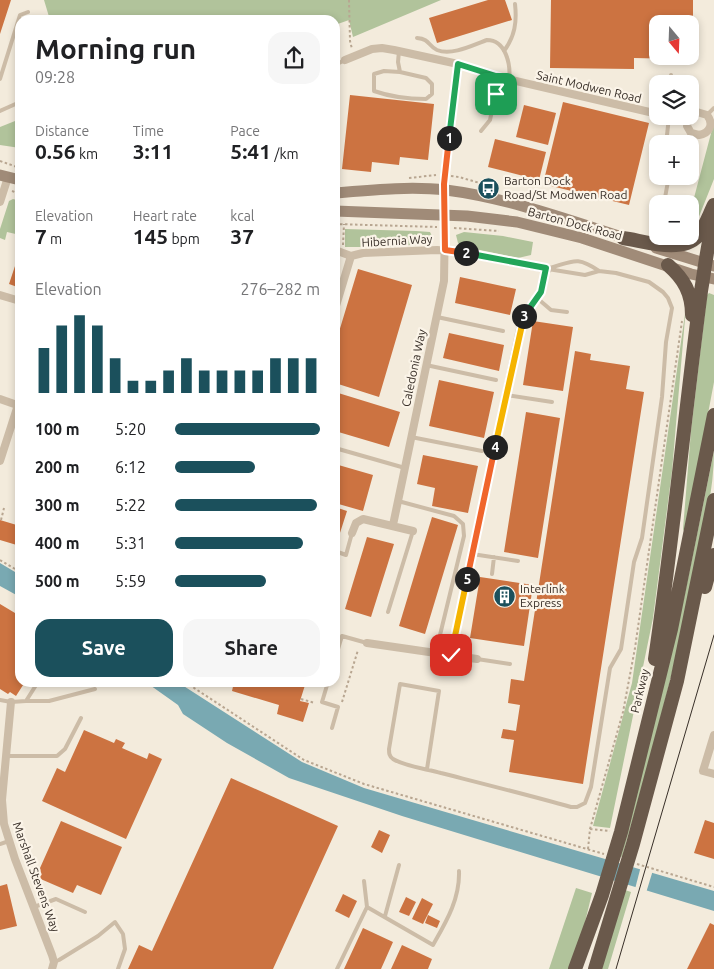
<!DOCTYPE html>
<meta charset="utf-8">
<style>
body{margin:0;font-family:Ubuntu,sans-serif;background:#f6f6f6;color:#202124;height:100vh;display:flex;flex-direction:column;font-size:19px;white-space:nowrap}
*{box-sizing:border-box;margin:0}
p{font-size:16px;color:#757577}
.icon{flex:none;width:28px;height:28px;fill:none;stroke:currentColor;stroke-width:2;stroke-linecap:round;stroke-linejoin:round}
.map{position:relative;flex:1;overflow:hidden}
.panel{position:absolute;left:15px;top:15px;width:325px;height:672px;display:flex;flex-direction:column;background:#fff;border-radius:15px;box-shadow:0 2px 8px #0003}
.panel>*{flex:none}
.needle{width:32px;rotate:161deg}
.fabs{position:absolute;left:649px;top:15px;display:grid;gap:10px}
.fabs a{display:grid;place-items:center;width:50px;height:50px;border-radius:10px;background:#fff;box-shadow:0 2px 8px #0003;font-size:25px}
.pin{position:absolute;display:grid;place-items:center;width:42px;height:42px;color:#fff;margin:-21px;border-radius:10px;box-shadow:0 2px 8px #0006}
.km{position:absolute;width:25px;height:25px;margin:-12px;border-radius:50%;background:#222;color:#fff;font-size:14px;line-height:25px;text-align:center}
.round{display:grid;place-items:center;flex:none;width:52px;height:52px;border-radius:15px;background:#f6f6f6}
.overview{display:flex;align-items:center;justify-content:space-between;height:85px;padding:0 20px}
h1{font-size:28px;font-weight:700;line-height:38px}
.figures{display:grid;grid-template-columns:repeat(3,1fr);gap:8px;height:85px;padding:5px 20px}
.figures div{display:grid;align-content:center}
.figures b{font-size:21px;font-weight:700}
.figures small{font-size:14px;font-weight:400}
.figures p{font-size:14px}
.chart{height:140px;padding:10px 20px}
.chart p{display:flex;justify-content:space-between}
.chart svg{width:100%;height:90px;margin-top:5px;stroke:#1b505c;stroke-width:6}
.button{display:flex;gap:10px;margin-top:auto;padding:10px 20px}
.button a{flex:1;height:58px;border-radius:15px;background:#1b505c;color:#fff;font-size:20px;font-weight:700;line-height:58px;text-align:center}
.button a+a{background:#f6f6f6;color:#202124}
ul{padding:0 20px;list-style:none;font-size:16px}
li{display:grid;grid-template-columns:80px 60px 1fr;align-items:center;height:38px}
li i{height:12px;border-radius:6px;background:#1b505c}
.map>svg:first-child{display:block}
</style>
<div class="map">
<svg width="714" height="969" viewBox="0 0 714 969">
<rect width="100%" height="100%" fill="#f3ebdc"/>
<path fill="#b1c39b" d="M44 0H441L353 37 349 20 335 25V20H50Z
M20 119V148L0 145V127Z
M714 122V179L698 219 690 230V213Z
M13 199 20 201V235L7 232 5 240 0 238V229L9 201Z
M345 229 416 231 430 232 433 238 431 241 427 243 392 247H345Z
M464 232 503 236 533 242 531 255 518 258 461 246 458 243 456 235Z
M709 293 714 295V382L686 530 684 531 683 529 691 431 707 295Z
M686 307 672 471 653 618 610 828 593 826 632 683Z
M714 451C714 490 704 528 696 566 676 664 650 761 622 857L618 855 684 598Z
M576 888 592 893 581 939 570 969H549Z
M625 890 631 892 608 969H599Z"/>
<path fill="#79a9b2" d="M0 563 20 575V597L0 586Z
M147 683H179L302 762 364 788 714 891V911L402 816 289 778 227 743 183 714 178 705Z"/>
<path fill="#f3ebdc" d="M641 866 653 870 646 893 635 889Z"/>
<path fill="#cc7341" d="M0 0H11L0 34Z
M488 0H505L512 20 437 43 429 18Z
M551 0H693V52H690V24H658V56H677V59L634 58V69L550 68Z
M350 95 434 104 428 160 400 157 399 165 372 162 371 172 342 169Z
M563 102 649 123 629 205 543 184Z
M524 105 556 113 548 145 516 137Z
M495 139 546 152 539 180 488 167Z
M16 263 20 265V288L9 284Z
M358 269 412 285 379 397 335 383V345Z
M460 277 516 289 510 315 455 303Z
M533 321 573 327 563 391 523 385Z
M449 333 504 345 499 371 443 358Z
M575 351 591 354 590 360 630 366 626 389 644 392 583 784 509 772 514 740 501 738 503 729 516 731 520 705 508 703 511 679 524 681Z
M439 380 494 392 484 438 429 426Z
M335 392 400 412 389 447 335 431Z
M526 412 560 418 538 558 504 552Z
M423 455 478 466 468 513 432 506 435 488 417 484Z
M335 464 373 475 363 511 335 503Z
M335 507 347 511 339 536 335 535Z
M432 517 458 525 425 634 399 626Z
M0 520 20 526V546L0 540Z
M367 537 394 544 371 617 345 609Z
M480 577 533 585 524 646 470 638Z
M0 604 20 616V682H25L16 696 10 692 8 694 0 689Z
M234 682H306L300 701 309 703 303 722 277 714 279 705 232 691Z
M84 730 114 743 116 739 125 743 122 748 147 759 149 753 162 759 126 839 42 801 57 768 65 772Z
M231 778 338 826 273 969H128L139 945 152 951Z
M705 820 714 823V859L694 853Z
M61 821 122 847 101 895 77 885 73 893 36 877Z
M379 830 390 835 382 853 371 847Z
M7 884 17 926 0 930V886Z
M343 894 357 901 349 918 335 911Z
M406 897 416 902 409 916 399 912Z
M422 898 433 904 423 924 412 919Z
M428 915 440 921 437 928 425 923Z
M710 923 714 925V969H687Z
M363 928 393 942 381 969H344Z
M402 945 432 959 428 969H391Z"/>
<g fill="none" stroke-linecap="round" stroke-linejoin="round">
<path stroke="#b8a691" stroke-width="2" stroke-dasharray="2.5 2.5" stroke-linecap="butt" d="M349 0 350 41 352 49
M0 161 20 168
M451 176 459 177 497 188
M409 178 436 175
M12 191 20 194
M335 224 437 227
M454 228 499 231
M343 245 344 224
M1 520 4 508
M0 560 20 572
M185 682 304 760 364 784 604 854
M301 699 315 703
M342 702 358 650
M590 829 610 831
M588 849 590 829 623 712 635 648 682 321
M637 864 714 887"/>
<path stroke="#ccbca7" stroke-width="4" d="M417 38C430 39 428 46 437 50 452 56 473 45 487 40 506 40 511 65 509 80
M399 51 398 62 400 72
M504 51C515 36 517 22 515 4
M335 65 345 60
M384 71 400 72 426 78 432 84V94L426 99C408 99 391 97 374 91V74Z
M0 79 20 15 28 12
M670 84 671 75
M0 111 20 102
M707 115 714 108
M481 131 490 120 499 77
M666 144 669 117
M664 203 669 176
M550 268C574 261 577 256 599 271
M537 298 551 310 567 312
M437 317 503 331
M426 365 496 380
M506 395 552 402
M411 437 482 451
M335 448 405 468
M398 501 454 516 463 524 464 536 440 635
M335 551 346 555 352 533
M472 554 518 561
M492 574 494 557
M388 612 413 531
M335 659 342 636 367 643
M477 659 510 664
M328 682 322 702 338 707 332 728
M0 700 11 702 26 701 38 682
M26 701H49L95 689
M7 756H57L65 749 81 718
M427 769 439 691 400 684 389 749C389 753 389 756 393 759 404 766 427 769 441 773 484 784 528 795 571 807H577L585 803 591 787 610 668 621 649 634 562 642 538 662 397 666 342 672 308 668 298 663 292 649 282 616 273 599 271 585 275 548 269
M0 844 9 841
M364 881 367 907
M34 907 56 899 85 912
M385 916 399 865
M54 962 59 960 98 936 115 922 123 934 125 949 118 969
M337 969 367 907 433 945C446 922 460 899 459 871"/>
<path stroke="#ccbca7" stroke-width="8" d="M345 60 372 49 382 48 394 50 458 64 499 77 658 114
M666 116 687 122
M689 116 687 126 691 133 699 135C710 133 714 124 707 115L697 112 690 115
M0 202 8 177
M335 250 351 256 363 253 437 250 453 251 548 269
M0 295 20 301
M335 309 351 256
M0 399 20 406
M0 461 18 405
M393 525 444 281 445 219 443 184 458 64
M352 533 356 523 363 519 413 531
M367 643 477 659
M451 655 522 319 526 311 541 292 546 268
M11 702 2 800 4 824 15 859 52 955 54 962 52 969
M714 735 703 771 714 774"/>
<path stroke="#a08b78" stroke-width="11" d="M0 175 20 180
M335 193C371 190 410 186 446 190 509 198 571 221 631 240
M335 211 467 216 517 222 582 238 691 274 714 279
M656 248 714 266"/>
<path stroke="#6a594b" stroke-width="14" d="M623 238C645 241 681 254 698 236 705 227 709 215 714 205
M668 265C684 279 692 293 692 315
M705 587 714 555
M655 659C673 537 685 414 701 291 705 268 707 244 714 221
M575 969 602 895 621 832 671 629 714 415
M595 969 633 844 677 681 714 500"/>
<path stroke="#382f28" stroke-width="1" d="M616 969 714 635"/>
</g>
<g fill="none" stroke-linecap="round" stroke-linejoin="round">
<defs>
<path id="split-1" d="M449 138 458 64 499 77 496 94"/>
<path id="split-2" d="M449 138 444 184 445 250 466 253"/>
<path id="split-3" d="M466 253 546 268 541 292 524 316"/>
<path id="split-4" d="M495 447 524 316"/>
<path id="split-5" d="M467 579 495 447"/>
<path id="split-6" d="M451 655 467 579"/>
</defs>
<use href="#split-1" stroke="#fff" stroke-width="10"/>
<use href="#split-2" stroke="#fff" stroke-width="10"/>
<use href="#split-3" stroke="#fff" stroke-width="10"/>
<use href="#split-4" stroke="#fff" stroke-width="10"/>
<use href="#split-5" stroke="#fff" stroke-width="10"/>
<use href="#split-6" stroke="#fff" stroke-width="10"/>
<use href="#split-1" stroke="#22a559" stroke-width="6"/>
<use href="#split-2" stroke="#f0652b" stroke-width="6"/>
<use href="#split-3" stroke="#22a559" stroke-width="6"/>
<use href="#split-4" stroke="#f5b400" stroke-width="6"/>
<use href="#split-5" stroke="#f0652b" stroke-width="6"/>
<use href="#split-6" stroke="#f5b400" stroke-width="6"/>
</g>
<defs>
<symbol id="bus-disc" viewBox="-11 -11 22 22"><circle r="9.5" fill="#1b505c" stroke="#fbf4e8"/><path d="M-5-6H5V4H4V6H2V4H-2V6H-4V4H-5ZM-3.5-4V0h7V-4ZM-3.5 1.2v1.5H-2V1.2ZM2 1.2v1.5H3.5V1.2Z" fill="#fff"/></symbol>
<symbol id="building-disc" viewBox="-11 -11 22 22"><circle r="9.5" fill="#1b505c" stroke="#fbf4e8"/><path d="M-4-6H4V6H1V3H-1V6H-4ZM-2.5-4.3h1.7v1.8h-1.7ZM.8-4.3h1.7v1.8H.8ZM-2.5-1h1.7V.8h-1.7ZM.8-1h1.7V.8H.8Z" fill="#fff"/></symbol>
</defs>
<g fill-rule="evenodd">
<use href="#bus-disc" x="476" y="176" width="25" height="25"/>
<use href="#building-disc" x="492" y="584" width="25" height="25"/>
</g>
<g text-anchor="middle" stroke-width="4.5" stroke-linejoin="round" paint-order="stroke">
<g font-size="12" fill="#382f28" stroke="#fbf4e8">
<text transform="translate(589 87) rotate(13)" y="4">Saint Modwen Road</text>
<text transform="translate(575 224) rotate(15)" y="4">Barton Dock Road</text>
<text transform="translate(397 241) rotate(-3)" y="4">Hibernia Way</text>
<text transform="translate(414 368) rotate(-78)" y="4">Caledonia Way</text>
<text transform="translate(640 691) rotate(-76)" y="4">Parkway</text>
<text transform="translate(36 877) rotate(70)" y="4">Marshall Stevens Way</text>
</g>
<g font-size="12" fill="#382f28" stroke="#fbf4e8" text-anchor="start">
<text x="504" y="185">Barton Dock<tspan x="504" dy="14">Road/St Modwen Road</tspan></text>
<text x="520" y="593">Interlink<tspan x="520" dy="14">Express</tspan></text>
</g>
</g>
</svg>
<div class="fabs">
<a><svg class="needle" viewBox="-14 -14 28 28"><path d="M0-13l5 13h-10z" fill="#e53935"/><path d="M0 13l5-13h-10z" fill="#757577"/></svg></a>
<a><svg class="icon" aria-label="layers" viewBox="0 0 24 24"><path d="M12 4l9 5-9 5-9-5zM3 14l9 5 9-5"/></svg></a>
<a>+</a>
<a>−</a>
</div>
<div class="pin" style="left:496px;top:94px;background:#1e9e55"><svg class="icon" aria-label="arrive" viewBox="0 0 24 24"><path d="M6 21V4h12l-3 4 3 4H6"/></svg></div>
<div class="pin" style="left:451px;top:655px;background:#d93025"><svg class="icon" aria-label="check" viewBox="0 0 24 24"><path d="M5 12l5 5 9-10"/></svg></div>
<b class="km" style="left:449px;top:138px">1</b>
<b class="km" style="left:466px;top:253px">2</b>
<b class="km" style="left:524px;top:316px">3</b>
<b class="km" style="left:495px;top:447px">4</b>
<b class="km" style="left:467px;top:579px">5</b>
<section class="panel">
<div class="overview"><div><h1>Morning run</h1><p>09:28</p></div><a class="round"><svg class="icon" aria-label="share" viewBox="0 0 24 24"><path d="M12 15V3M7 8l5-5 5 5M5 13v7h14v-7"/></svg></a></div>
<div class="figures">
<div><p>Distance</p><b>0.56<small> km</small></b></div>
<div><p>Time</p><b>3:11</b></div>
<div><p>Pace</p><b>5:41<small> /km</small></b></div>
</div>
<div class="figures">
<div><p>Elevation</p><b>7<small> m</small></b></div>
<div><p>Heart rate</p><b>145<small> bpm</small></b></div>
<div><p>kcal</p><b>37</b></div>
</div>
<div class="chart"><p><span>Elevation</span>276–282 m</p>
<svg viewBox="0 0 160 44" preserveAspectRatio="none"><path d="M5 44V22M15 44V11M25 44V6M35 44V11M45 44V27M55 44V38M65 44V38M75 44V33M85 44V27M95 44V33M105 44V33M115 44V33M125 44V33M135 44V27M145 44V27M155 44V27"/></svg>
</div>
<ul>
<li><b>100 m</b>5:20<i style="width:100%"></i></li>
<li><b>200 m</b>6:12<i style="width:55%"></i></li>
<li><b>300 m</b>5:22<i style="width:98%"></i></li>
<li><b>400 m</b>5:31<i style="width:88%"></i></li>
<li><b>500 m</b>5:59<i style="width:63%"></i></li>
</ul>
<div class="button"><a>Save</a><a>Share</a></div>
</section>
</div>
